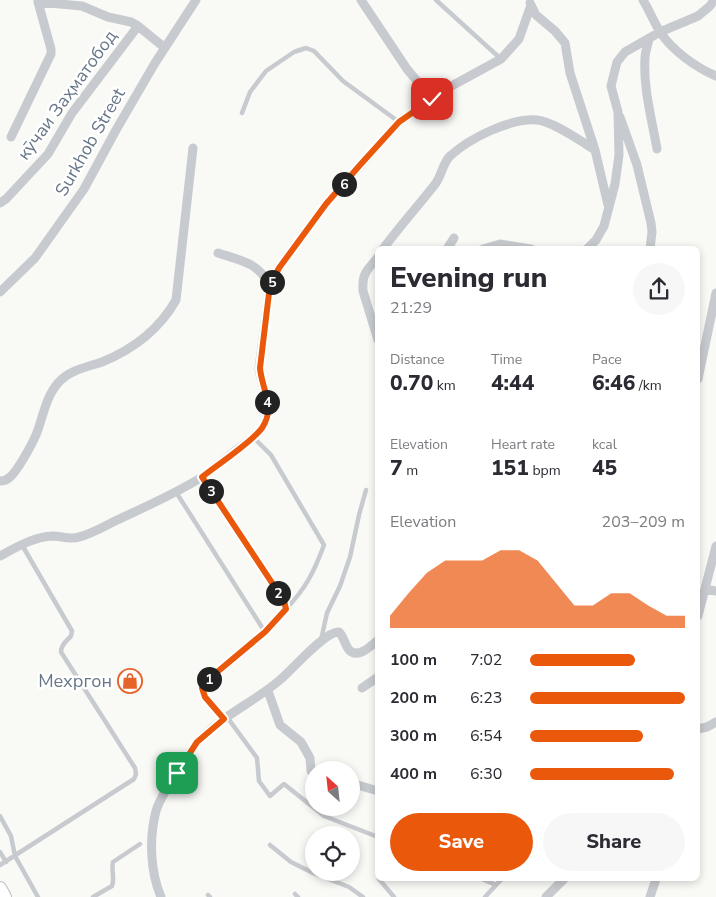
<!DOCTYPE html>
<meta charset="utf-8">
<style>
body{margin:0;font-family:"Nunito Sans",sans-serif;background:#f7f7f7;color:#2b2b33;height:100vh;display:flex;flex-direction:column;font-size:19px;white-space:nowrap}
*{box-sizing:border-box;margin:0}
p{font-size:16px;color:#7c7c81}
.icon{flex:none;width:28px;height:28px;fill:none;stroke:currentColor;stroke-width:2;stroke-linecap:round;stroke-linejoin:round}
.map{position:relative;flex:1;overflow:hidden}
.panel{position:absolute;left:375px;top:246px;width:325px;height:635px;display:flex;flex-direction:column;background:#fff;border-radius:8px;box-shadow:0 2px 8px #0003}
.panel>*{flex:none}
.needle{width:32px;rotate:333deg}
.tools{position:absolute;left:305px;top:761px;display:grid;gap:10px}
.tools a{display:grid;place-items:center;width:55px;height:55px;border-radius:50%;background:#fff;box-shadow:0 2px 8px #0003;font-size:25px}
.pin{position:absolute;display:grid;place-items:center;width:42px;height:42px;color:#fff;margin:-21px;border-radius:10px;box-shadow:0 2px 8px #0006}
.km{position:absolute;width:25px;height:25px;margin:-12px;border-radius:50%;background:#222;color:#fff;font-size:14px;line-height:25px;text-align:center}
.round{display:grid;place-items:center;flex:none;width:52px;height:52px;border-radius:26px;background:#f7f7f7}
.head{display:flex;align-items:center;justify-content:space-between;height:85px;padding:0 15px}
h1{font-size:28px;font-weight:800;line-height:38px}
.stats{display:grid;grid-template-columns:repeat(3,1fr);gap:8px;height:85px;padding:5px 15px}
.stats div{display:grid;align-content:center}
.stats b{font-size:21px;font-weight:800}
.stats small{font-size:14px;font-weight:400}
.stats p{font-size:14px}
.chart{height:140px;padding:10px 15px}
.chart p{display:flex;justify-content:space-between}
.chart svg{width:100%;height:90px;margin-top:5px;fill:#ea580c;opacity:.7}
.primary-button{display:flex;gap:10px;margin-top:auto;padding:10px 15px}
.primary-button a{flex:1;height:58px;border-radius:30px;background:#ea580c;color:#fff;font-size:20px;font-weight:800;line-height:58px;text-align:center}
.primary-button a+a{background:#f7f7f7;color:#2b2b33}
ul{padding:0 15px;list-style:none;font-size:16px}
li{display:grid;grid-template-columns:80px 60px 1fr;align-items:center;height:38px}
li i{height:12px;border-radius:6px;background:#ea580c}
.map>svg:first-child{display:block}
</style>
<div class="map">
<svg width="716" height="897" viewBox="0 0 716 897">
<rect width="100%" height="100%" fill="#f9f9f6"/>
<g fill="none" stroke-linecap="round" stroke-linejoin="round">
<defs>
<path id="secondary" d="M0 888 5 897"/>
</defs>
<use href="#secondary" stroke="#b9bec3" stroke-width="14"/>
<path stroke="#c7cace" stroke-width="4.5" d="M436 0 501 59
M242 113 250 92 266 71 294 52 306 48 314 51 343 81 399 122
M253 437 271 455 324 545C314 572 306 588 286 609
M201 477 284 601 286 609 265 632 210 678 202 688 205 697 224 719
M176 492 265 632
M321 640 327 613 340 586 350 557 359 515 366 490
M227 717 257 758 259 781 270 796 284 784 324 816 378 837
M0 816 11 836 15 856 38 897
M270 845 291 862 313 873 349 887 363 897
M0 852 6 862
M0 865 134 779 136 774 135 768 61 652C61 644 67 641 71 636L72 631 22 545
M379 879 394 897
M482 879 496 885 502 879
M295 894 298 897
M208 895 210 897
M93 897 112 886C115 877 111 871 113 862L140 844
M485 897 496 885"/>
<path stroke="#c7cace" stroke-width="9" d="M38 0V2L82 6 108 17 131 22 138 26 165 48
M361 0 407 69 432 99
M643 0C649 10 654 22 660 32 673 51 695 67 716 76
M530 3 536 15 555 31 565 43 570 73 595 150 608 205
M649 39C648 45 645 52 645 58 643 88 652 120 657 149
M620 117 637 165 651 223 652 232 650 249
M11 137 51 54V49L38 2
M0 203 6 199 48 154 72 113 138 26
M383 249C400 226 419 205 436 183 442 174 443 163 450 156 470 138 510 118 537 120 552 121 581 141 595 150
M447 249 454 238
M483 249 500 244 531 249
M587 249 596 240 604 226 615 184 619 155 618 112 611 86 617 62 625 52 660 32 698 16 710 6 714 0
M218 253C242 261 257 262 270 285
M378 257C367 271 362 272 363 291L378 340
M0 292 35 258 84 189 116 130 155 63 196 0
M698 379 716 293
M0 481C4 481 7 480 10 477 17 472 32 444 36 435 43 418 45 398 58 383 69 370 87 367 102 362 134 349 159 330 176 300L193 148
M0 556C17 547 33 537 53 536 61 536 70 540 79 537 92 534 105 526 117 520 145 507 175 494 202 477 213 469 224 460 235 451 247 442 264 432 267 416 270 400 261 384 259 368L270 285 279 268 326 204 399 122 446 89 501 59 519 39 531 5
M705 589 716 591
M698 616 716 546
M362 688 378 677
M268 691 280 725 301 742 310 758 311 771H314
M698 729 707 727 716 722
M351 783 378 791
M161 897C150 871 149 838 156 811 160 797 174 777 182 765 187 758 191 749 197 743 220 716 255 702 281 679 293 669 325 631 339 632 344 637 345 645 349 650 358 659 371 646 378 640
M546 897 564 879
M650 897 656 879"/>
<use href="#secondary" stroke="#fff" stroke-width="12"/>
</g>
<g fill="none" stroke-linecap="round" stroke-linejoin="round">
<defs>
<path id="route" d="M177 773 197 742 224 719 205 697 202 688 210 678 265 632 286 609 284 601 202 477C218 464 251 443 262 428 266 422 269 413 268 406 267 393 261 381 260 368L270 285 279 268 326 204 360 165 399 122 432 99"/>
</defs>
<use href="#route" stroke="#fff" stroke-width="10"/>
<use href="#route" stroke="#ea580c" stroke-width="6"/>
</g>
<defs>
<symbol id="shop-ring" viewBox="-11 -11 22 22"><circle r="9.5" fill="#fff" stroke="#e76428" stroke-width="1.5"/><path d="M-5-2.5h2.3a2.7 3.5 0 0 1 5.4 0H5L5.5 6h-11ZM-1.5-2.5h3a1.5 2.3 0 0 0-3 0Z" fill="#e76428"/></symbol>
</defs>
<g fill-rule="evenodd">
<use href="#shop-ring" x="116" y="667" width="28" height="28"/>
</g>
<g text-anchor="middle" stroke-width="5" stroke-linejoin="round" paint-order="stroke">
<g font-size="18" fill="#677788" stroke="#fff">
<text transform="translate(67 95) rotate(-54)" y="6">кӯчаи Заҳматобод</text>
<text transform="translate(90 142) rotate(-60)" y="6">Surkhob Street</text>
</g>
<g font-size="18" fill="#677788" stroke="#fff" text-anchor="end">
<text x="112" y="687">Мехргон</text>
</g>
</g>
</svg>
<div class="tools">
<a><svg class="needle" viewBox="-14 -14 28 28"><path d="M0-13l5 13h-10z" fill="#e53935"/><path d="M0 13l5-13h-10z" fill="#7c7c81"/></svg></a>
<a><svg class="icon" aria-label="locate" viewBox="0 0 24 24"><circle cx="12" cy="12" r="6"/><path d="M12 2v4M12 18v4M2 12h4M18 12h4"/></svg></a>
</div>
<div class="pin" style="left:177px;top:773px;background:#1e9e55"><svg class="icon" aria-label="arrive" viewBox="0 0 24 24"><path d="M6 21V4h12l-3 4 3 4H6"/></svg></div>
<div class="pin" style="left:432px;top:99px;background:#d93025"><svg class="icon" aria-label="check" viewBox="0 0 24 24"><path d="M5 12l5 5 9-10"/></svg></div>
<b class="km" style="left:209px;top:679px">1</b>
<b class="km" style="left:278px;top:593px">2</b>
<b class="km" style="left:211px;top:491px">3</b>
<b class="km" style="left:267px;top:402px">4</b>
<b class="km" style="left:272px;top:282px">5</b>
<b class="km" style="left:344px;top:184px">6</b>
<section class="panel">
<div class="head"><div><h1>Evening run</h1><p>21:29</p></div><a class="round"><svg class="icon" aria-label="share" viewBox="0 0 24 24"><path d="M12 15V3M7 8l5-5 5 5M5 13v7h14v-7"/></svg></a></div>
<div class="stats">
<div><p>Distance</p><b>0.70<small> km</small></b></div>
<div><p>Time</p><b>4:44</b></div>
<div><p>Pace</p><b>6:46<small> /km</small></b></div>
</div>
<div class="stats">
<div><p>Elevation</p><b>7<small> m</small></b></div>
<div><p>Heart rate</p><b>151<small> bpm</small></b></div>
<div><p>kcal</p><b>45</b></div>
</div>
<div class="chart"><p><span>Elevation</span>203–209 m</p>
<svg viewBox="0 0 160 44" preserveAspectRatio="none"><path d="M0 44V38L10 27L20 17L30 11L40 11L50 11L60 6L70 6L80 11L90 22L100 33L110 33L120 27L130 27L140 33L150 38L160 38V44z"/></svg>
</div>
<ul>
<li><b>100 m</b>7:02<i style="width:68%"></i></li>
<li><b>200 m</b>6:23<i style="width:100%"></i></li>
<li><b>300 m</b>6:54<i style="width:73%"></i></li>
<li><b>400 m</b>6:30<i style="width:93%"></i></li>
</ul>
<div class="primary-button"><a>Save</a><a>Share</a></div>
</section>
</div>
